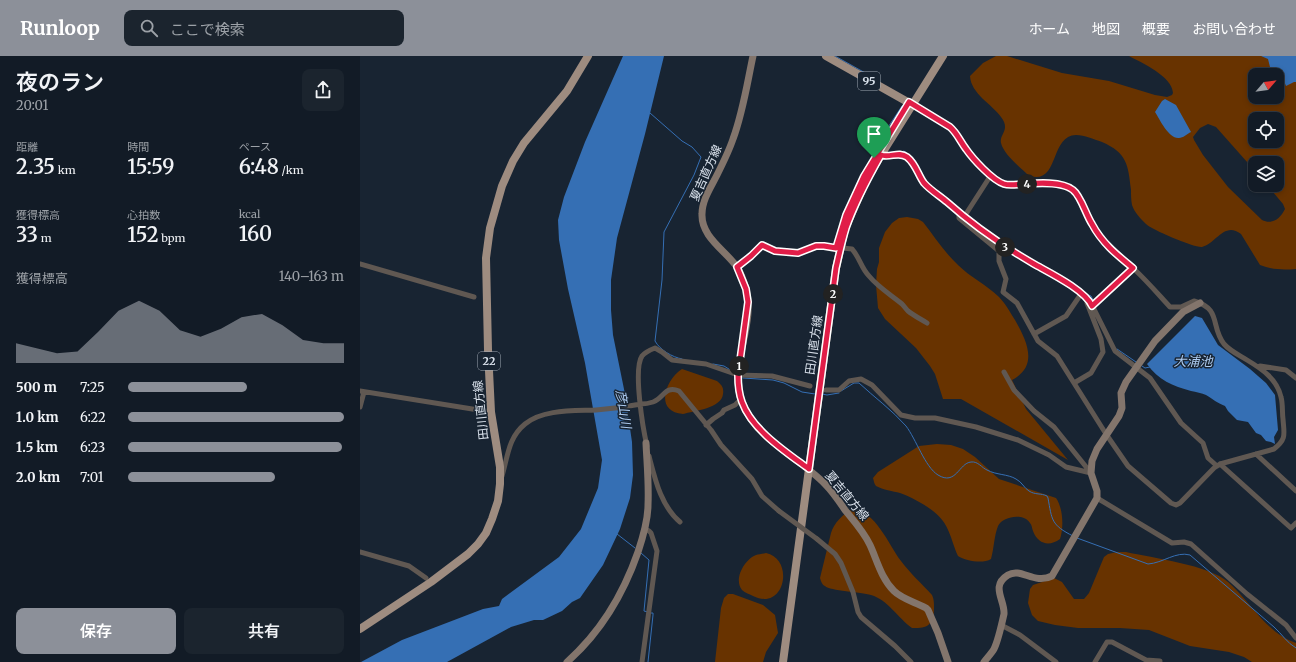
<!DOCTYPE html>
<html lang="ja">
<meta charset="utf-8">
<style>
body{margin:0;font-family:Merriweather,"Noto Sans JP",serif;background:#1b242e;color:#f1f3f6;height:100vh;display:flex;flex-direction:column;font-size:15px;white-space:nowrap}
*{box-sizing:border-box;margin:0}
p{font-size:13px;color:#9ca1a7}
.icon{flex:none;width:22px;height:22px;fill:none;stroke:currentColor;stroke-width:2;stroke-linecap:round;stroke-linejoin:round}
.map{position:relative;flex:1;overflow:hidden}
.details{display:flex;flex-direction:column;background:#121b26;width:360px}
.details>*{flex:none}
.needle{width:26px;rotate:62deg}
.fabs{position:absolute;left:888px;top:12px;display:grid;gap:8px}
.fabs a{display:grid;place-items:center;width:36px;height:36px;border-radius:8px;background:#121b26;box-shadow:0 2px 6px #0003,0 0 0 1px #313943;font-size:20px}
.pin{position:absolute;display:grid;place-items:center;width:34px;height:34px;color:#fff;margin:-41px -17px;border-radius:50% 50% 50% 0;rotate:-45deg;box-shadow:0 0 4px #0007}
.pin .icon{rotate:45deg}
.km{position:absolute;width:20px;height:20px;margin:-10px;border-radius:50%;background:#222;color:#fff;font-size:11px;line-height:20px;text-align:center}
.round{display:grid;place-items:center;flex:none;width:42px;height:42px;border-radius:8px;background:#1b242e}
.headline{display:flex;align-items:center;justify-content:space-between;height:68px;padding:0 16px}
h1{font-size:22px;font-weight:600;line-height:30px}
.metrics{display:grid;grid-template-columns:repeat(3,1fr);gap:6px;height:68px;padding:4px 16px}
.metrics div{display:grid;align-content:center}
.metrics b{font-size:20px;font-weight:600}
.metrics small{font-size:11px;font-weight:400}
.metrics p{font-size:11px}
.chart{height:112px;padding:8px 16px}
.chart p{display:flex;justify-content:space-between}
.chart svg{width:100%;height:72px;margin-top:4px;fill:#8c9099;opacity:.7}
.cta{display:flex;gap:8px;margin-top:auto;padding:8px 16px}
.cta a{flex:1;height:46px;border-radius:8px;background:#8c9099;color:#fff;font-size:16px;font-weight:600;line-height:46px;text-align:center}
.cta a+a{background:#1b242e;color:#f1f3f6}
ul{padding:0 16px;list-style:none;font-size:13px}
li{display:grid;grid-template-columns:64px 48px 1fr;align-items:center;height:30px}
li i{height:10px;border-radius:5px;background:#8c9099}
header{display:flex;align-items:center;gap:24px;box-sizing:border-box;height:56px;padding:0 20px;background:#8c9099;color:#fff}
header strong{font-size:19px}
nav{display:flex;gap:22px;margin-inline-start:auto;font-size:14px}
.search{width:280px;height:36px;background:#1b242e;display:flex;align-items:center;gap:10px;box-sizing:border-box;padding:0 14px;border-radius:8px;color:#9ca1a7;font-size:15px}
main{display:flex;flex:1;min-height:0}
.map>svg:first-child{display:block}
</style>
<header>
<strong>Runloop</strong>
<div class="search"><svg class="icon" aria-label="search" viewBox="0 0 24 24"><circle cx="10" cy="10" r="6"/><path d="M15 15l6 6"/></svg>ここで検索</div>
<nav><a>ホーム</a><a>地図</a><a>概要</a><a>お問い合わせ</a></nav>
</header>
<main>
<section class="details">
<div class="headline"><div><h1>夜のラン</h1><p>20:01</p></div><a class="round"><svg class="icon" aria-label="share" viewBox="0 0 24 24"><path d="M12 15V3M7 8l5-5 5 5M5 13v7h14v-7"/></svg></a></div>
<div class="metrics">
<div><p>距離</p><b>2.35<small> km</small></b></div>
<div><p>時間</p><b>15:59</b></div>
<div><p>ペース</p><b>6:48<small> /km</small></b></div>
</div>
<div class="metrics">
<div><p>獲得標高</p><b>33<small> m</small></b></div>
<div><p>心拍数</p><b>152<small> bpm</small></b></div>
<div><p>kcal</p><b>160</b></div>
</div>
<div class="chart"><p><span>獲得標高</span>140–163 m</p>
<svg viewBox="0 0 160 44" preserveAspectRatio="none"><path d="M0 44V32L10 35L20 38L30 37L40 25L50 12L60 6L70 12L80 24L90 28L100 23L110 16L120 14L130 21L140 30L150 32L160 32V44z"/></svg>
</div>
<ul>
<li><b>500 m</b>7:25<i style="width:55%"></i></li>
<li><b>1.0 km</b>6:22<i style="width:100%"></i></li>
<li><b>1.5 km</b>6:23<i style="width:99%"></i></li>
<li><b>2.0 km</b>7:01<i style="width:68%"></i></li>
</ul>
<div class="cta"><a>保存</a><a>共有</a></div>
</section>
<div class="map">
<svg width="936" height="606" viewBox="0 0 936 606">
<rect width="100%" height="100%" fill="#182432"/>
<path fill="#683300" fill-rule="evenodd" d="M636 0H647L702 17 749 25 795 39 807 41 812 39 813 37C812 20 782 7 769 0H936V213C924 214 912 214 900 209L881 178C864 165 856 188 842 191 835 192 792 174 786 168 781 163 774 156 772 149 771 144 771 139 771 134 768 108 767 97 742 86 733 83 725 79 716 79 689 80 700 129 669 120 661 112 644 99 641 87 639 78 651 74 641 61 632 48 611 38 610 20L623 7ZM895 19H917V41H895ZM895 63H917V85H895ZM848 68 856 71 895 115V107H917V129H907L923 148 925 153C920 163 912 169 902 164L868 131 843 99 834 84 833 81 840 72Z
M547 161 558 163 563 166C574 180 584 196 598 209 610 221 627 229 639 241 645 247 650 256 655 264 667 285 679 310 652 324L666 353 708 404 601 343H583L575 318 570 310 556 292 525 263 518 252 516 229 517 213 519 206V192L525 176 532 167 539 162Z
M322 313 357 325C362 329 364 332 363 338 362 352 334 355 323 358 294 356 305 324 322 313Z
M577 388 591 389 603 393 615 401 639 423 696 442C703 452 704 471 700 483 689 491 678 488 673 475 672 473 672 469 670 467 664 457 643 460 638 470 634 480 634 493 631 503 623 508 606 505 598 500 590 482 590 468 573 455 564 448 551 441 540 437 533 435 523 434 516 430 514 428 514 425 513 422L518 416 559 390Z
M492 453C516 455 528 488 541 505 550 517 562 528 572 539 574 543 574 547 574 552 574 568 568 573 552 572 538 562 528 544 511 539 501 536 470 535 465 530 462 529 461 525 460 522L471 477C474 467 483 458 492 453Z
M757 496H766C793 502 849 509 868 526 891 546 906 577 936 587V606H892L884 601 869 596 830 590 789 574 760 572H718L695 569 678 565 672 559 668 547 670 533 673 529 694 522 702 526 714 543H724L729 537 744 501 748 498Z
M406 497C435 503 425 556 393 540 390 538 385 537 382 534 373 523 385 503 396 499 399 498 403 498 406 497Z
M368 538H373L403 549 415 559 418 577 406 596 403 606H355L361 552 364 542Z"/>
<path fill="#356fb4" d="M263 0H304L285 78 257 182 251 224V254L253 279 265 338 272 386 273 419 270 442 260 473 243 509 220 542 212 546 202 555 183 564H174L151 571 87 606H1L42 584 123 553 139 550 142 543 199 501 221 473 238 432 242 404 225 307 208 233 199 184 198 164 204 141 225 86Z
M901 0H936V26H934L926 30 922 20 911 15 908 3Z
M805 43 816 49 831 76C827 78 823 82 819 82 809 83 800 64 795 56L802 45Z
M835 260 842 262 858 289 890 313 906 327 915 339 918 374 914 381 915 388 911 386 906 385 901 379 896 377 888 366 877 364 868 355 865 350C857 347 853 343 846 339 842 337 836 336 831 335 813 330 798 324 787 308Z"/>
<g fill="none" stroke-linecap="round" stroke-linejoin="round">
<path stroke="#356fb4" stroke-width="1" d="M475 0 516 23
M290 57 322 85 332 91 341 101 334 119 304 176 302 224 295 285C300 294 312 301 322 303
M515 91 542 50
M541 96 544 95 554 103 562 118
M576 134 604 156
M609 160 644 188 678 207
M726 238 731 240 734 246
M757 293 776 306
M353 308 364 310 372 315
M782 310 785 312 790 311
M383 322 413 324 424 327 442 336 455 338
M481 335 494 327H499C514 341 532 354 546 370 556 383 565 411 578 419 596 430 599 407 611 406 618 405 622 412 627 414 636 419 648 418 656 423 662 426 664 432 669 435 675 439 681 437 687 440L688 442C692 464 691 469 713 480
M462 338 467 339 479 337
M257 478 275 492
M717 482 788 508C803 507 816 495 830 499 858 523 886 547 914 571 922 578 927 587 936 592
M281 497 289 504 284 555 288 556
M288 606 293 559V557H291"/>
<path stroke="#605852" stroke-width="5" d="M553 49C566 57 583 64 594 75 599 80 601 87 605 92 611 101 629 119 637 125 654 136 692 120 712 133 721 139 727 160 733 170 745 189 757 198 774 213 787 225 798 238 810 251H821L834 245C862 253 850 270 864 288 870 295 879 299 887 304 902 313 917 323 921 341 923 348 922 356 923 363 924 378 927 383 914 393L860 408 854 412 820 447 816 449 811 447 768 410 746 378 697 300 678 285 657 247 643 236 646 223 639 205V195L599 162V156
M521 99 525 100 539 98 548 102 552 107 564 127 604 161 646 192 704 225 729 243 755 295 790 322 821 367 843 387 848 402 857 410
M604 161 631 119
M0 208 114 241
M377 211 391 200 401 189 415 195 438 197 456 190H464L492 193C500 202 501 212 509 220 518 231 531 239 542 248 544 250 546 253 548 255 554 260 561 263 567 267
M732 250 773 212
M674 278 706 260 721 238
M900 310 926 314 936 322
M644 316 654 334 674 355 694 371 731 417
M714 327 731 317 743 296 741 283 727 247 729 243
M466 334H479L489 325 501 323 512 329 541 359 555 362H575L616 371 658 384 689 399 706 411 731 417
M0 335 131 356
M0 351 4 336
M346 369 353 363 362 357 364 354 375 349 381 343
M287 390C283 373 273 313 282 300 285 296 290 294 295 292L302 296 312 304 346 308 378 319 412 320 450 330
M896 398 936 435
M289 400C295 423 301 450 320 466
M860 408 931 472 936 467
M142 420C148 400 148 382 165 368 183 353 214 355 236 354 251 353 266 351 281 348 285 348 290 347 293 346 304 342 305 329 319 335L351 374 361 389 392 423 402 440 419 455
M737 442 812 487 824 486 831 488 887 538 926 569 936 582
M457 483 475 498 481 507 493 536 498 556 501 561 535 590 551 606
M0 496 49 510 66 522
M641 569 660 579 696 606
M282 606 297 495 291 477 289 475 285 473
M735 606 747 586H752L786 604 800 605"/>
<path stroke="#83756c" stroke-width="7" d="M393 0C387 28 383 56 373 83 369 95 363 107 357 119 351 131 342 144 342 158 341 181 365 194 377 211 381 217 384 226 386 233 396 270 368 309 382 346 395 383 439 401 465 428 473 436 479 445 485 454 494 465 504 476 510 489 517 504 521 522 534 535 542 543 555 546 566 552L568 554 578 577 588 606
M207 606C241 576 263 539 278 496 283 481 288 465 288 449 289 428 287 408 286 387
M624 606C627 602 631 598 634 593 638 585 642 567 644 558 645 544 630 530 648 519 661 511 674 529 692 520L737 442V435L731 417 732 405 737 393 759 360 762 352 761 337 766 326 795 285 823 256 840 247"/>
<path stroke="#9e8c80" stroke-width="8" d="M466 0 553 49
M0 573 71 526 108 498 118 488 126 477 132 463 138 445 140 428V411L131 356 128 294 126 202 130 172 142 130 153 105 164 87 207 35 228 0
M423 606 476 212 485 173 505 127 521 99 583 0"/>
<path stroke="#605852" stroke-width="5" d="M419 455 457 483"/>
</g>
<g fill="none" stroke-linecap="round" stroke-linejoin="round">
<defs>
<path id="route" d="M549 46 590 71C597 77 600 85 606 93 613 103 632 124 644 128 650 130 658 128 665 128 677 127 702 125 713 134 721 140 726 159 732 168 742 187 757 199 773 212L732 250C725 234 690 217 674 208 643 190 614 170 587 146 580 140 570 134 564 127 558 119 556 108 547 101 539 95 530 102 521 99 508 122 495 146 486 172 482 185 479 199 476 212L449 413C426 396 392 374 382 346 379 338 378 328 378 319L388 246 386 233 377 211 391 200 402 189 415 195 438 197 456 190H464L476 192 486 159 504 120Z"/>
</defs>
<use href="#route" stroke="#fff" stroke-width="8"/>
<use href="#route" stroke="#e11d48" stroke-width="5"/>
</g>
<g text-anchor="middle" stroke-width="3" stroke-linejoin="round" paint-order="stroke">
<g fill="#182432" stroke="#a0a9b4" stroke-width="1">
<rect x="498" y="16" width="22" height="18" rx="3"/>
<rect x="118" y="296" width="22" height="18" rx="3"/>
</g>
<g font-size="11" font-weight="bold" fill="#dae2ec">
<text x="509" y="29">95</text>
<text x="129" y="309">22</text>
</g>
<g font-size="12" fill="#dae2ec" stroke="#182432">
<text transform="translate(346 117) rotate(-66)" y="4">夏吉直方線</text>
<text transform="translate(454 289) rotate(-82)" y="4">田川直方線</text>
<text transform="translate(121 354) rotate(-96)" y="4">田川直方線</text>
<text transform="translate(487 440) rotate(50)" y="4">夏吉直方線</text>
</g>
<g font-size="13" font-style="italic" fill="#adcbf0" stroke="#182432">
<text x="833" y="310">大浦池</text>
<text transform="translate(264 353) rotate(81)" y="5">彦山川</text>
</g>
</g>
</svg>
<div class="fabs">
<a><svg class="needle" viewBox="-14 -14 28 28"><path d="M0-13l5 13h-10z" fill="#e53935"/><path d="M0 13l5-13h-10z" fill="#9ca1a7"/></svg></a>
<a><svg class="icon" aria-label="locate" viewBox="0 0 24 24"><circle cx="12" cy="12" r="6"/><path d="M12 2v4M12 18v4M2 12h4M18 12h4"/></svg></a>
<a><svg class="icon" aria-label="layers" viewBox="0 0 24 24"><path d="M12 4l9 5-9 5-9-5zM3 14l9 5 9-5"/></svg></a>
</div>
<div class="pin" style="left:514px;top:102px;background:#1e9e55"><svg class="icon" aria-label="arrive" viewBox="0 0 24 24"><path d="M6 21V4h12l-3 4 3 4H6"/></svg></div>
<b class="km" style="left:379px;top:310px">1</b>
<b class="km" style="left:473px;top:238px">2</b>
<b class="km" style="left:645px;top:191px">3</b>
<b class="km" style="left:667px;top:128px">4</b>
</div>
</main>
